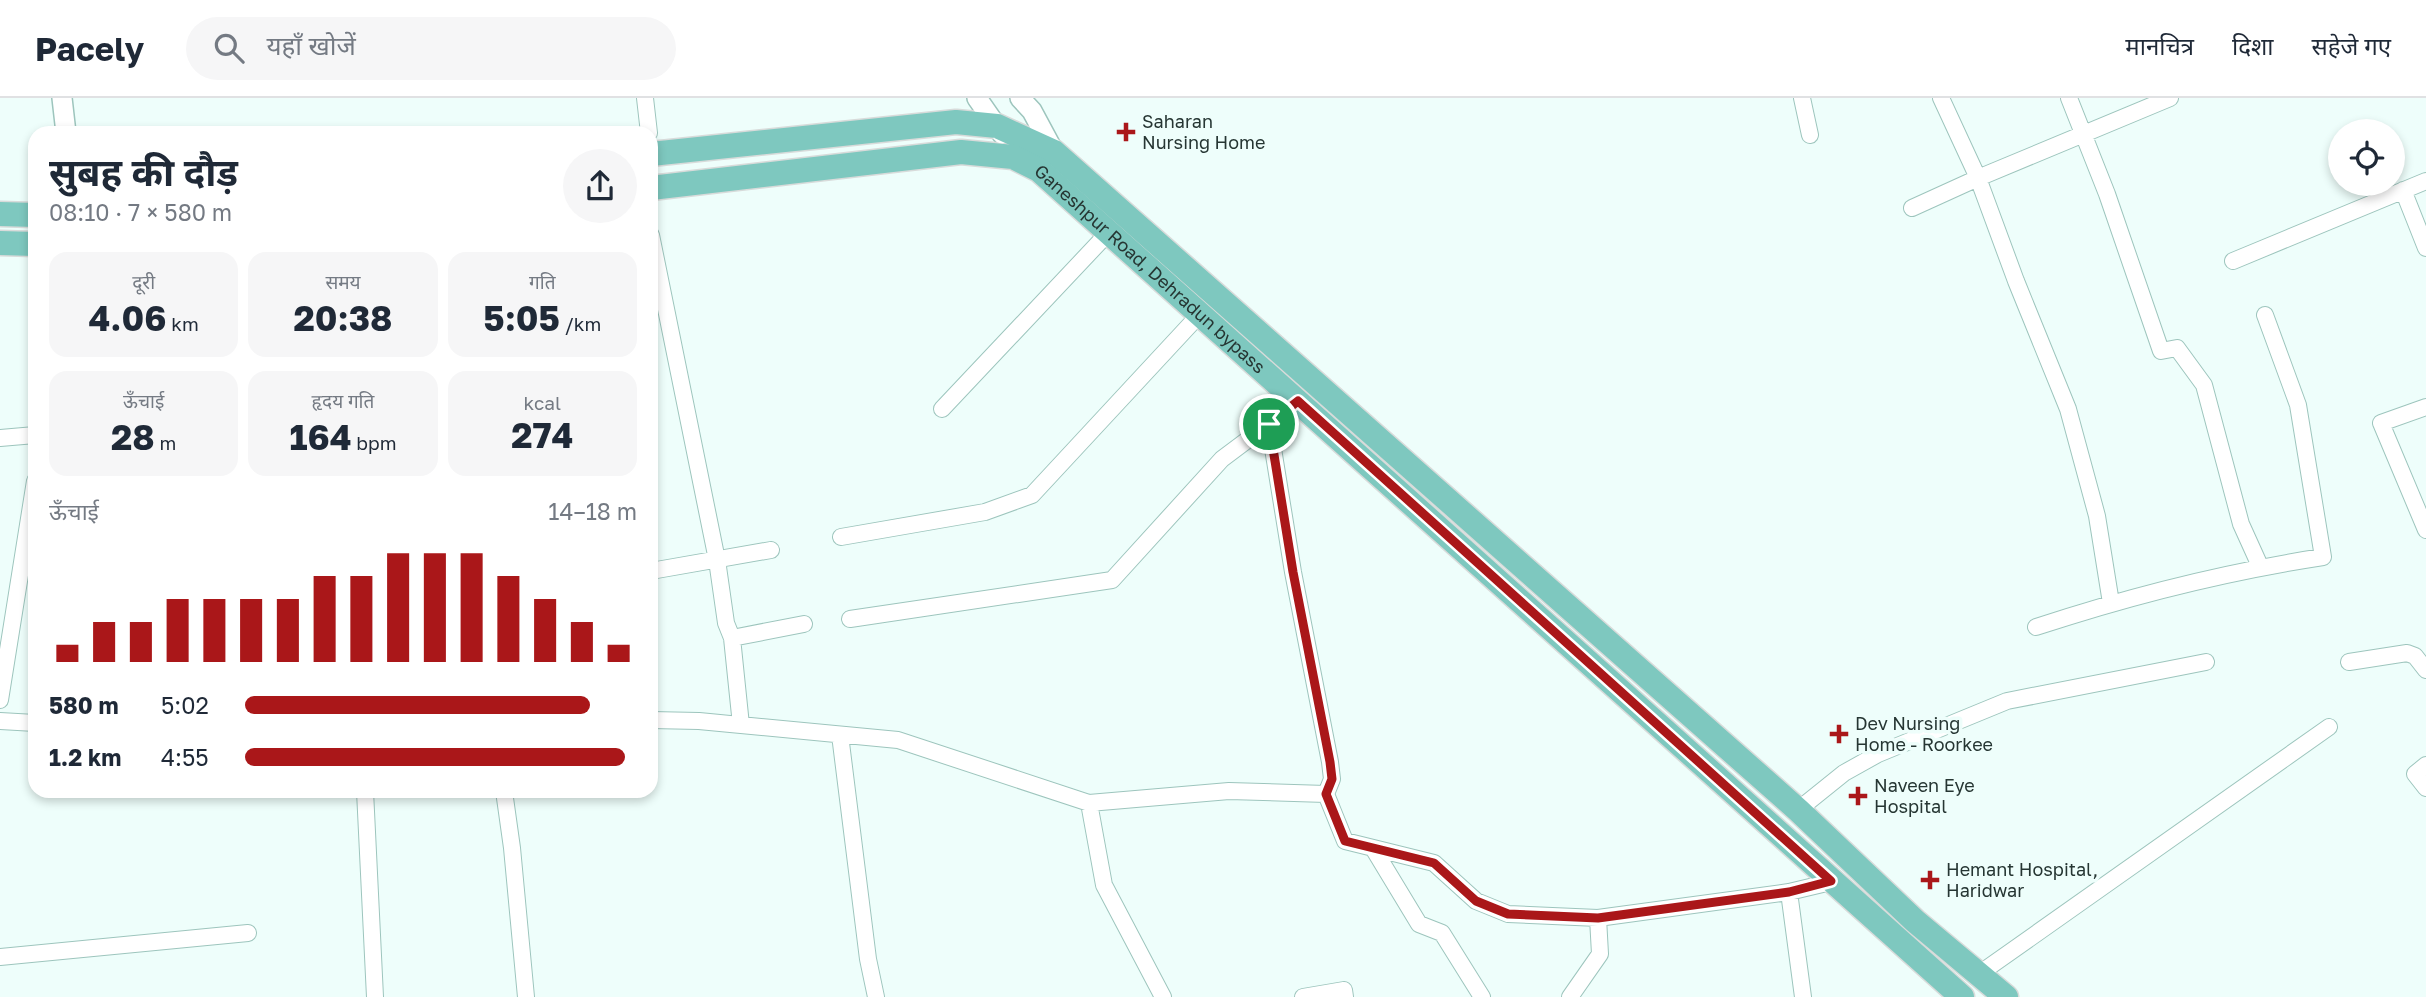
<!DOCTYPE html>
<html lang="hi">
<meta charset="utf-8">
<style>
body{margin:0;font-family:"Golos Text","Noto Sans Devanagari",sans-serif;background:#f6f6f7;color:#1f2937;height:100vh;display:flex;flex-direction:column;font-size:26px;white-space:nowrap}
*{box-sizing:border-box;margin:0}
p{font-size:23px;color:#747a83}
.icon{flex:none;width:38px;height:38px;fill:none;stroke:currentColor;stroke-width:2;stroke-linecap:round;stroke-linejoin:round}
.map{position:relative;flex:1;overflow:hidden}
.side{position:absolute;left:28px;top:28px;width:630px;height:672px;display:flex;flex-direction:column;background:#fff;border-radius:21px;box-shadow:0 4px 10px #0003}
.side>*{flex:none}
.fabs{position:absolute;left:2328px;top:21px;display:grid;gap:14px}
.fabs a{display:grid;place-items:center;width:77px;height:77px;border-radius:50%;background:#fff;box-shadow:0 4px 10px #0003;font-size:35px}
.pin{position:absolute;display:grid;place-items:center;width:60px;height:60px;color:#fff;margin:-30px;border:4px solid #fff;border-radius:50%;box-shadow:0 2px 7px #0007}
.round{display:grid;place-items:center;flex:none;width:74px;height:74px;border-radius:37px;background:#f6f6f7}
.overview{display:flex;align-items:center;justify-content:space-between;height:119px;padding:0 21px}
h1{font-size:38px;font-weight:700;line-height:52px}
.metrics{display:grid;grid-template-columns:repeat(3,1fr);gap:10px;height:119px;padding:7px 21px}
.metrics div{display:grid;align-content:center;border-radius:18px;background:#f6f6f7;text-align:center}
.metrics b{font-size:35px;font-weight:700}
.metrics small{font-size:19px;font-weight:400}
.metrics p{font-size:19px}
.chart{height:196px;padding:14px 21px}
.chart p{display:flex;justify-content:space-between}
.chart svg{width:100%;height:126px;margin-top:7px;stroke:#aa1719;stroke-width:6}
ul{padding:0 21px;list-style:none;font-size:23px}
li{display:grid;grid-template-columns:112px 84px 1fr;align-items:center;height:52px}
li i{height:18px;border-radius:9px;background:#aa1719}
header{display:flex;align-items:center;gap:42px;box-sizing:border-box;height:98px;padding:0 35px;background:#fff;border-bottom:2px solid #e0e1e3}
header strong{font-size:33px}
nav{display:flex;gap:38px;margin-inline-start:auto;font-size:24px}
.search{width:490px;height:63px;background:#f6f6f7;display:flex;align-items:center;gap:18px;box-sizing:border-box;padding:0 24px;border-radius:38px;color:#747a83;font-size:26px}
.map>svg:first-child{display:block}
</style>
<header>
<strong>Pacely</strong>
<div class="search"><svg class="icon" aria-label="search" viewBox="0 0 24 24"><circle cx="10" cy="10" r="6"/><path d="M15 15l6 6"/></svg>यहाँ खोजें</div>
<nav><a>मानचित्र</a><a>दिशा</a><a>सहेजे गए</a></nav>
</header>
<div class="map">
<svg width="2426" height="899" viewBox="0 0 2426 899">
<rect width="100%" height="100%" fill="#eefefb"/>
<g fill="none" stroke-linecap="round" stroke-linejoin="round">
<defs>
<path id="minor" d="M645 0 649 35
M1802 0 1810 37
M1941 0 1978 80 2016 183 2068 311 2097 418 2111 505
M2069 0 2107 96 2161 253 2177 250 2204 287 2241 426 2260 468
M2403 92 2426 150
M1912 110 1978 80 2170 0
M651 137 717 462 726 525 732 540 741 627
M2233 163 2426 83
M2426 309 2381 325 2426 432
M942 311 1109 134
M0 340 35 337
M841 439 985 414 1032 397 1200 216
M651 473 771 452
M850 521 1112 482 1222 361 1298 304
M2036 529C2130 498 2225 474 2323 459L2298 307 2265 217
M732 540 804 526
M2349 564 2407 555 2415 558 2426 572
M0 602 35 383
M651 622 699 623 898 642 1089 705 1104 787 1163 899
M0 623 35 625
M840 637 868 861 876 899
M2426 667 2415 676 2426 690
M365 693 375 899
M504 693 512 750 526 899
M1326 696 1345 743 1434 765 1476 803 1508 816 1598 820 1789 794 1831 784
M1089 705 1229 693 1326 696 1332 681 1330 664 1293 474 1269 326
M1798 712 1844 675 1878 656 2007 603 2206 564
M1373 750 1419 826 1442 835 1482 899
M1789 794 1803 899
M0 859 248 835
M1979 876 2329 629
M1303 899 1344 892 1345 899
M1570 899 1600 856 1598 820"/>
<path id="tertiary" d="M62 0 66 35
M977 0 1002 36
M1020 0 1032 13 1054 54"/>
<g id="primary">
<path d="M651 56 956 24 997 28 1054 54 1798 712 1915 823 2006 899"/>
<path id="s1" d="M651 90 961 54 1013 59 1039 72 1962 899"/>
<path d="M0 116 35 117"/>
<path d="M0 145 35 146"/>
</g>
</defs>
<use href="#minor" stroke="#9dc5bd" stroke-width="18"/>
<use href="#tertiary" stroke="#9dc5bd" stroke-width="22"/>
<use href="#primary" stroke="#d8dbda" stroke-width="27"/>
<use href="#minor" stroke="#fff" stroke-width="16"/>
<use href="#tertiary" stroke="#fff" stroke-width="19"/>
<use href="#primary" stroke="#7ec8bf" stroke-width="24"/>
</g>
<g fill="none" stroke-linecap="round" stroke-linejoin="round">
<defs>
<path id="route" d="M1298 303 1831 783 1789 794 1598 820 1508 816 1476 803 1434 765 1345 743 1326 696 1332 681 1330 664 1293 474 1269 326Z"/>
</defs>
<use href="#route" stroke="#fff" stroke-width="14"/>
<use href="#route" stroke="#aa1719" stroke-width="9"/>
</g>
<g fill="#aa1719" stroke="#eefefb" stroke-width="2.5">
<path d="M1122.5 23.5h7v7h7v7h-7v7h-7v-7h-7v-7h7z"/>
<path d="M1835.5 625.5h7v7h7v7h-7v7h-7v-7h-7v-7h7z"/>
<path d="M1854.5 687.5h7v7h7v7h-7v7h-7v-7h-7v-7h7z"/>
<path d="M1926.5 771.5h7v7h7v7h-7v7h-7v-7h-7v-7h7z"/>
</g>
<g text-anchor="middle" stroke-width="7" stroke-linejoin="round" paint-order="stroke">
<g font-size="18" fill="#263633" stroke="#eefefb" text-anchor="start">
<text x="1142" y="30">Saharan<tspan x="1142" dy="21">Nursing Home</tspan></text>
<text x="1855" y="632">Dev Nursing<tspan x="1855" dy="21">Home - Roorkee</tspan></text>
<text x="1874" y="694">Naveen Eye<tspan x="1874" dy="21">Hospital</tspan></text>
<text x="1946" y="778">Hemant Hospital,<tspan x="1946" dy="21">Haridwar</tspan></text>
</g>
<g font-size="18" fill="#263633" stroke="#eefefb">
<text dy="6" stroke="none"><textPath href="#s1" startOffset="542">Ganeshpur Road, Dehradun bypass</textPath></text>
</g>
</g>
</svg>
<div class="fabs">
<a><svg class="icon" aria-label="locate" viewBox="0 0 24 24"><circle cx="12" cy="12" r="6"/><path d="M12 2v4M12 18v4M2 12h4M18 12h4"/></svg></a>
</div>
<div class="pin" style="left:1269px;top:326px;background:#1e9e55"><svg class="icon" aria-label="arrive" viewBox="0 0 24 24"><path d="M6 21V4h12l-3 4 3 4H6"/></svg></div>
<section class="side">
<div class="overview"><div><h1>सुबह की दौड़</h1><p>08:10 · 7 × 580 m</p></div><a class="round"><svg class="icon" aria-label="share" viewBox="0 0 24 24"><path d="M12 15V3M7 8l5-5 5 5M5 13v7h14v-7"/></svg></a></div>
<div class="metrics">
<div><p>दूरी</p><b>4.06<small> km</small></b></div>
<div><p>समय</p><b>20:38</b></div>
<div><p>गति</p><b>5:05<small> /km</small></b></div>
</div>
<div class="metrics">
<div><p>ऊँचाई</p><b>28<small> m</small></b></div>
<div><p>हृदय गति</p><b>164<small> bpm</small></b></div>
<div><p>kcal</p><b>274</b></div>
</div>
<div class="chart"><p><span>ऊँचाई</span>14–18 m</p>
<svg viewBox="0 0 160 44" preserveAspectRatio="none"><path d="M5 44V38M15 44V30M25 44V30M35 44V22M45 44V22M55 44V22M65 44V22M75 44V14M85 44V14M95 44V6M105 44V6M115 44V6M125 44V14M135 44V22M145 44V30M155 44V38"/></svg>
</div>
<ul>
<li><b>580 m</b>5:02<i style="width:88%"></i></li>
<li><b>1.2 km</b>4:55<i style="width:97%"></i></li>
</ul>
</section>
</div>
